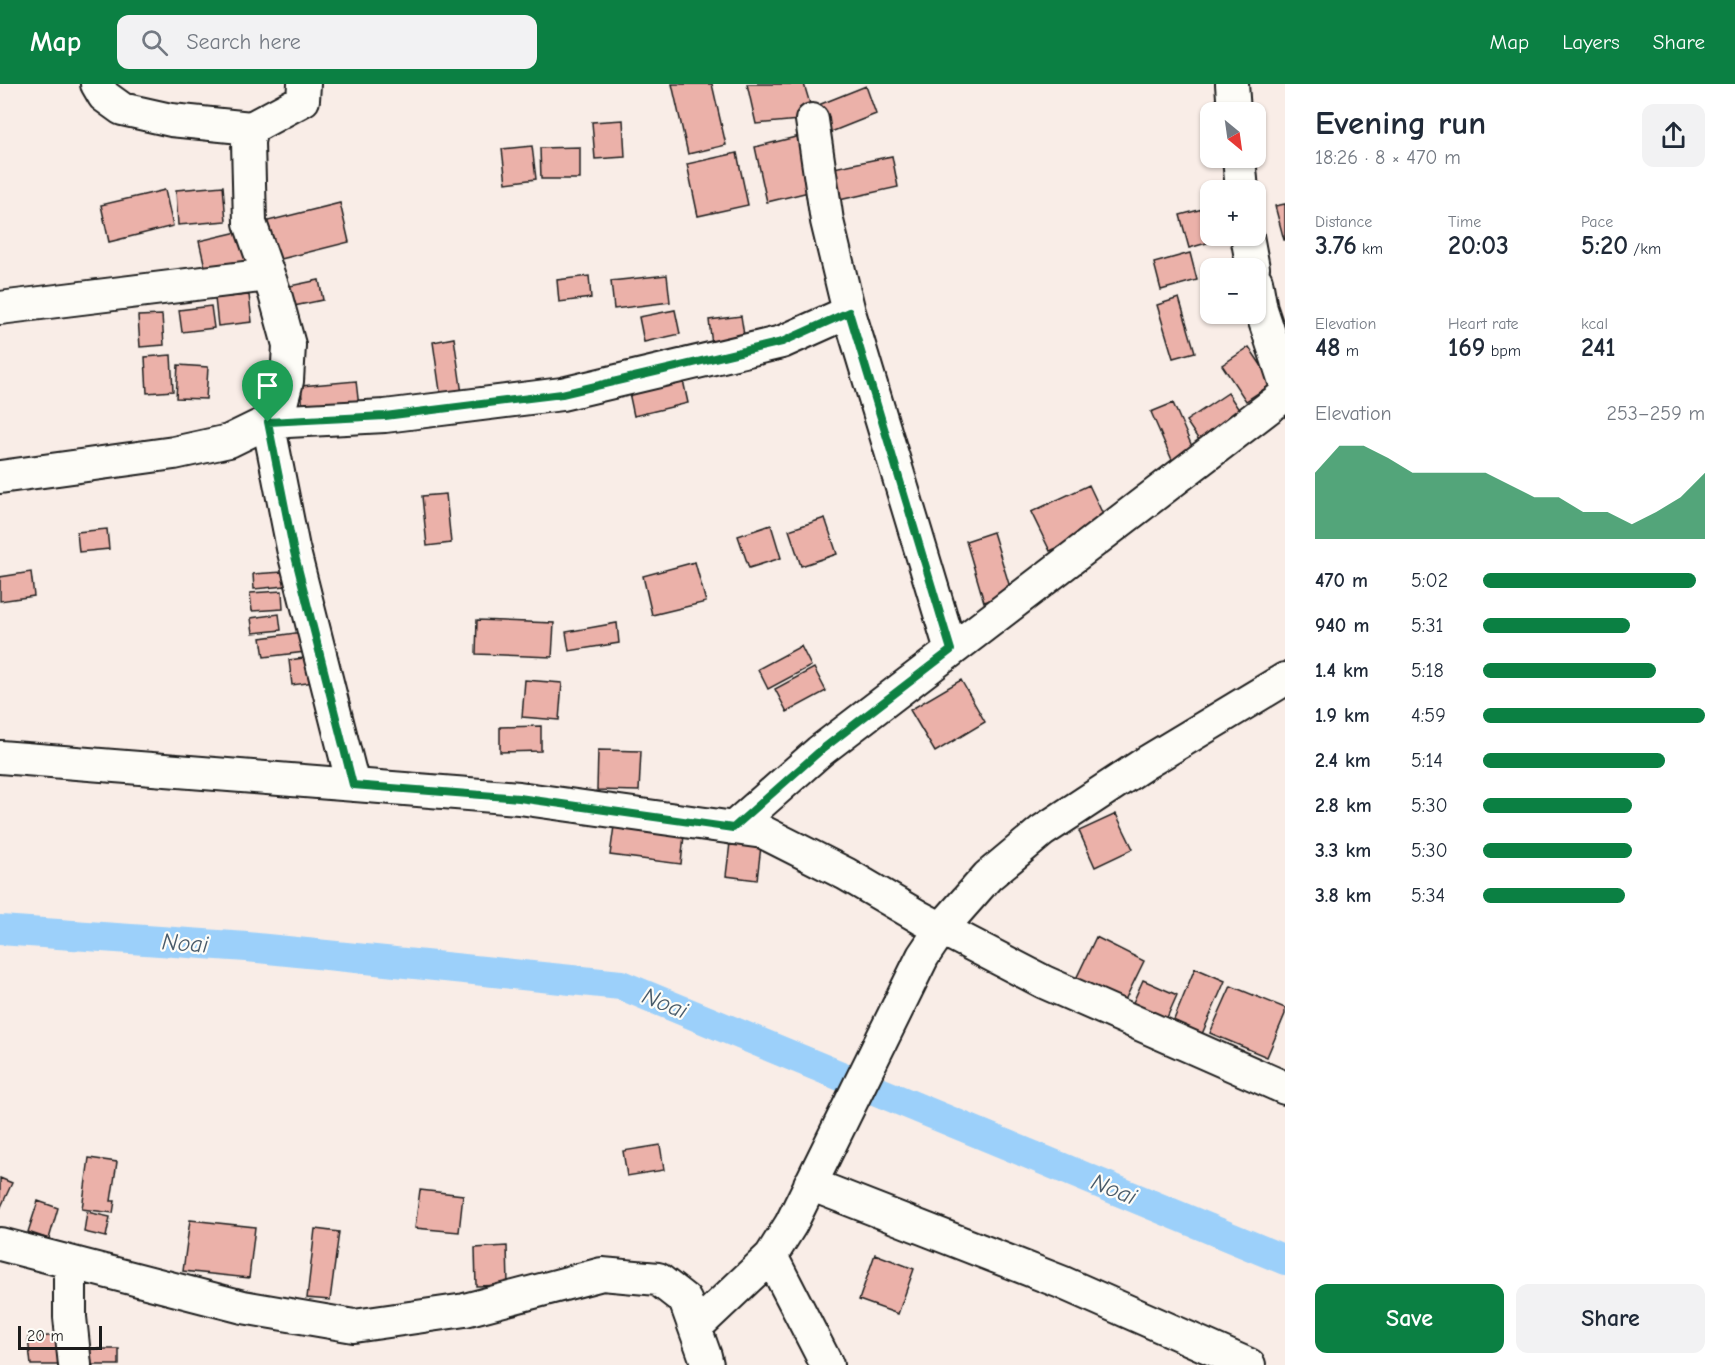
<!DOCTYPE html>
<meta charset="utf-8">
<style>
body{margin:0;font-family:"Comic Neue",sans-serif;background:#f2f2f3;color:#1f2937;height:100vh;display:flex;flex-direction:column;font-size:22px;white-space:nowrap}
*{box-sizing:border-box;margin:0}
p{font-size:20px;color:#747a83}
.icon{flex:none;width:33px;height:33px;fill:none;stroke:currentColor;stroke-width:2;stroke-linecap:round;stroke-linejoin:round}
.map{position:relative;flex:1;overflow:hidden}
.details{display:flex;flex-direction:column;background:#fff;width:450px}
.details>*{flex:none}
.needle{width:39px;rotate:151deg}
.buttons{position:absolute;left:1200px;top:18px;display:grid;gap:12px}
.buttons a{display:grid;place-items:center;width:66px;height:66px;border-radius:12px;background:#fff;box-shadow:0 2px 4px #0004;font-size:30px}
.scale{position:absolute;left:18px;bottom:15px;width:84px;box-sizing:border-box;padding-left:6px;border:3px solid #1c1c1c;border-top:0;font-size:16px;line-height:21px;white-space:nowrap;color:#1c1c1c;-webkit-text-stroke:4px #fdfcf7;paint-order:stroke}
.pin{position:absolute;display:grid;place-items:center;width:51px;height:51px;color:#fff;margin:-62px -26px;border-radius:50% 50% 50% 0;rotate:-45deg;box-shadow:0 0 6px #0007}
.pin .icon{rotate:45deg}
.round{display:grid;place-items:center;flex:none;width:63px;height:63px;border-radius:12px;background:#f2f2f3}
.headline{display:flex;align-items:center;justify-content:space-between;height:102px;padding:0 30px}
h1{font-size:33px;font-weight:600;line-height:45px}
.figures{display:grid;grid-template-columns:repeat(3,1fr);gap:9px;height:102px;padding:6px 30px}
.figures div{display:grid;align-content:center}
.figures b{font-size:26px;font-weight:600}
.figures small{font-size:16px;font-weight:400}
.figures p{font-size:16px}
.chart{height:168px;padding:12px 30px}
.chart p{display:flex;justify-content:space-between}
.chart svg{width:100%;height:108px;margin-top:6px;fill:#0b8043;opacity:.7}
.cta{display:flex;gap:12px;margin-top:auto;padding:12px 30px}
.cta a{flex:1;height:69px;border-radius:12px;background:#0b8043;color:#fff;font-size:24px;font-weight:600;line-height:69px;text-align:center}
.cta a+a{background:#f2f2f3;color:#1f2937}
ul{padding:0 30px;list-style:none;font-size:20px}
li{display:grid;grid-template-columns:96px 72px 1fr;align-items:center;height:45px}
li i{height:15px;border-radius:8px;background:#0b8043}
header{display:flex;align-items:center;gap:36px;box-sizing:border-box;height:84px;padding:0 30px;background:#0b8043;color:#fff}
header strong{font-size:28px}
nav{display:flex;gap:33px;margin-inline-start:auto;font-size:21px}
.search{width:420px;height:54px;background:#f2f2f3;display:flex;align-items:center;gap:15px;box-sizing:border-box;padding:0 21px;border-radius:12px;color:#747a83;font-size:22px}
main{display:flex;flex:1;min-height:0}
.map>svg:first-child{display:block}
</style>
<header>
<strong>Map</strong>
<div class="search"><svg class="icon" aria-label="search" viewBox="0 0 24 24"><circle cx="10" cy="10" r="6"/><path d="M15 15l6 6"/></svg>Search here</div>
<nav><a>Map</a><a>Layers</a><a>Share</a></nav>
</header>
<main>
<div class="map">
<svg width="1285" height="1281" viewBox="0 0 1285 1281">
<rect width="100%" height="100%" fill="#f9ede7"/>
<filter id="ink" filterUnits="userSpaceOnUse"><feTurbulence type="fractalNoise" baseFrequency=".0167" numOctaves="2"/><feDisplacementMap in="SourceGraphic" scale="12" xChannelSelector="R" yChannelSelector="G"/><feConvolveMatrix kernelMatrix="1 2 1 2 8 2 1 2 1" color-interpolation-filters="sRGB"/></filter>
<g filter="url(#ink)">
<g fill="none" stroke-linecap="round" stroke-linejoin="round">
<path stroke="#9cd0fa" stroke-width="30" d="M0 846 247 863 621 901 1285 1176"/>
</g>
<path fill="#ebb1a9" stroke="#1c1c1c" stroke-width="1.5" d="M672 0H712L726 61 688 70Z
M747 0H804L813 30 799 36 756 40Z
M866 2 876 30 826 50 816 22Z
M623 36 625 73 595 75 592 38Z
M800 52 813 107 767 118 755 63Z
M532 62 536 95 506 99 502 65Z
M580 63V95H541L540 64Z
M737 69 748 121 698 132 687 80Z
M892 72 898 103 830 118 824 86Z
M223 102 226 137 178 141 176 106Z
M165 106 173 142 109 158 101 121Z
M340 119 349 158 269 178 260 139Z
M1285 120V156H1284L1275 122Z
M1210 123V152H1223L1224 154 1189 164 1180 131Z
M246 146 255 185 208 196 199 157Z
M1190 169 1197 196 1161 206 1154 179Z
M667 191 670 218 614 225 611 197Z
M589 192 591 214 559 218 557 196Z
M319 196 323 216 289 223 285 203Z
M249 211 252 238 218 242 215 214Z
M1179 214 1195 268 1173 274 1157 221Z
M211 222 214 244 182 248 179 226Z
M675 226 680 250 644 258 639 233Z
M162 231 164 261 140 263 138 232Z
M741 232 746 264 713 269 709 236Z
M454 254 463 317 442 321 433 258Z
M1249 263 1273 299 1246 317 1222 281Z
M171 271 173 307 147 309 145 273Z
M178 281 208 283 206 315 176 314Z
M681 287 688 319 634 332 627 299Z
M356 297 359 323 303 328 301 302Z
M1228 309 1247 338 1205 365 1186 337Z
M1173 319 1198 376 1176 385 1151 328Z
M1089 401 1108 441 1050 467 1031 428Z
M446 410 451 459 427 462 422 412Z
M825 434 837 470 801 482 789 446Z
M771 441 781 474 749 484 738 452Z
M107 445 109 465 79 468 77 448Z
M993 448 1012 510 984 518 966 457Z
M695 478 706 518 652 531 643 492Z
M31 488 34 512 0 517V493Z
M283 488 285 502 254 505 253 490Z
M282 507 283 525 252 527 250 509Z
M279 530 281 546 253 549 251 534Z
M477 536 554 539 552 573 476 570Z
M617 539 619 559 569 567 566 548Z
M302 548 305 568 264 573 261 554Z
M801 562 811 582 768 605 758 585Z
M319 572 322 597 292 601 289 576Z
M814 584 826 607 787 628 775 605Z
M525 596 562 599 559 636 522 633Z
M961 596 985 638 935 668 910 626Z
M541 642V667L500 668V643Z
M598 666 641 667 639 707 597 706Z
M1116 730 1133 765 1095 783 1079 747Z
M614 742 684 751 681 780 610 771Z
M730 759 761 762 757 796 726 792Z
M1096 853 1144 877 1124 918 1076 895Z
M1195 884 1225 897 1202 950 1173 938Z
M1143 896 1177 911 1165 938 1131 923Z
M1231 902 1285 924V930L1267 973 1210 949Z
M660 1061 664 1086 627 1092 623 1067Z
M89 1074 117 1078 111 1117H115L113 1129 82 1125Z
M0 1094 12 1099 0 1125Z
M420 1106 463 1111 459 1148 415 1144Z
M38 1117 58 1124 49 1155 28 1148Z
M87 1128 110 1133 106 1153 84 1148Z
M190 1136 255 1143 249 1194 183 1187Z
M315 1145 339 1148 330 1216 307 1214Z
M507 1162 508 1201 476 1202 475 1164Z
M875 1170 914 1185 898 1230 859 1216Z
M68 1250 70 1281H31L28 1254Z
M79 1265H119V1281H79Z"/>
<g fill="none" stroke-linecap="round" stroke-linejoin="round">
<defs>
<path id="minor" d="M97 0 104 12 122 25 171 36 251 44
M1232 0 1234 28
M812 36 827 137 849 228 951 566
M1239 74 1242 106
M1247 152 1253 184
M1256 197 1261 225 1285 298
M0 224 268 191
M0 393 174 369 229 357 268 338 281 320 287 297 289 261 275 210 250 139 248 58 251 44 303 16 304 0
M0 673 519 714 763 748 846 790 921 834 1044 898 1285 1004
M353 701 293 464 268 338 385 332 562 310 782 258 849 228
M733 744 820 667 1285 311
M810 1100 1061 1198 1249 1281
M0 1160 243 1223 354 1242 465 1226 602 1190 658 1195 685 1216 705 1272 707 1281
M771 1172 827 1281
M70 1179V1233L75 1281
M695 1244 771 1172 791 1140 923 872 942 844 988 792 1042 747 1147 678 1285 595"/>
</defs>
<use href="#minor" stroke="#1c1c1c" stroke-width="36"/>
<use href="#minor" stroke="#fdfcf7" stroke-width="32"/>
</g>
</g>
<g fill="none" stroke-linecap="round" stroke-linejoin="round" filter="url(#ink)">
<defs>
<path id="route" d="M849 228 951 566 820 667 733 744 519 714 353 701 293 464 268 338 385 332 562 310 782 258Z"/>
</defs>
<use href="#route" stroke="#fff" stroke-width="12"/>
<use href="#route" stroke="#0b8043" stroke-width="8"/>
</g>
<g text-anchor="middle" stroke-width="4.5" stroke-linejoin="round" paint-order="stroke">
<g font-size="24" font-style="italic" fill="#495b6a" stroke="#fdfcf7">
<text transform="translate(185 859) rotate(4)" y="8">Noai</text>
<text transform="translate(665 919) rotate(22)" y="8">Noai</text>
<text transform="translate(1114 1105) rotate(22)" y="8">Noai</text>
</g>
</g>
</svg>
<div class="buttons">
<a><svg class="needle" viewBox="-14 -14 28 28"><path d="M0-13l5 13h-10z" fill="#e53935"/><path d="M0 13l5-13h-10z" fill="#747a83"/></svg></a>
<a>+</a>
<a>−</a>
</div>
<div class="scale">20 m</div>
<div class="pin" style="left:268px;top:338px;background:#1e9e55"><svg class="icon" aria-label="arrive" viewBox="0 0 24 24"><path d="M6 21V4h12l-3 4 3 4H6"/></svg></div>
</div>
<section class="details">
<div class="headline"><div><h1>Evening run</h1><p>18:26 · 8 × 470 m</p></div><a class="round"><svg class="icon" aria-label="share" viewBox="0 0 24 24"><path d="M12 15V3M7 8l5-5 5 5M5 13v7h14v-7"/></svg></a></div>
<div class="figures">
<div><p>Distance</p><b>3.76<small> km</small></b></div>
<div><p>Time</p><b>20:03</b></div>
<div><p>Pace</p><b>5:20<small> /km</small></b></div>
</div>
<div class="figures">
<div><p>Elevation</p><b>48<small> m</small></b></div>
<div><p>Heart rate</p><b>169<small> bpm</small></b></div>
<div><p>kcal</p><b>241</b></div>
</div>
<div class="chart"><p><span>Elevation</span>253–259 m</p>
<svg viewBox="0 0 160 44" preserveAspectRatio="none"><path d="M0 44V17L10 6L20 6L30 11L40 17L50 17L60 17L70 17L80 22L90 27L100 27L110 33L120 33L130 38L140 33L150 27L160 17V44z"/></svg>
</div>
<ul>
<li><b>470 m</b>5:02<i style="width:96%"></i></li>
<li><b>940 m</b>5:31<i style="width:66%"></i></li>
<li><b>1.4 km</b>5:18<i style="width:78%"></i></li>
<li><b>1.9 km</b>4:59<i style="width:100%"></i></li>
<li><b>2.4 km</b>5:14<i style="width:82%"></i></li>
<li><b>2.8 km</b>5:30<i style="width:67%"></i></li>
<li><b>3.3 km</b>5:30<i style="width:67%"></i></li>
<li><b>3.8 km</b>5:34<i style="width:64%"></i></li>
</ul>
<div class="cta"><a>Save</a><a>Share</a></div>
</section>
</main>
